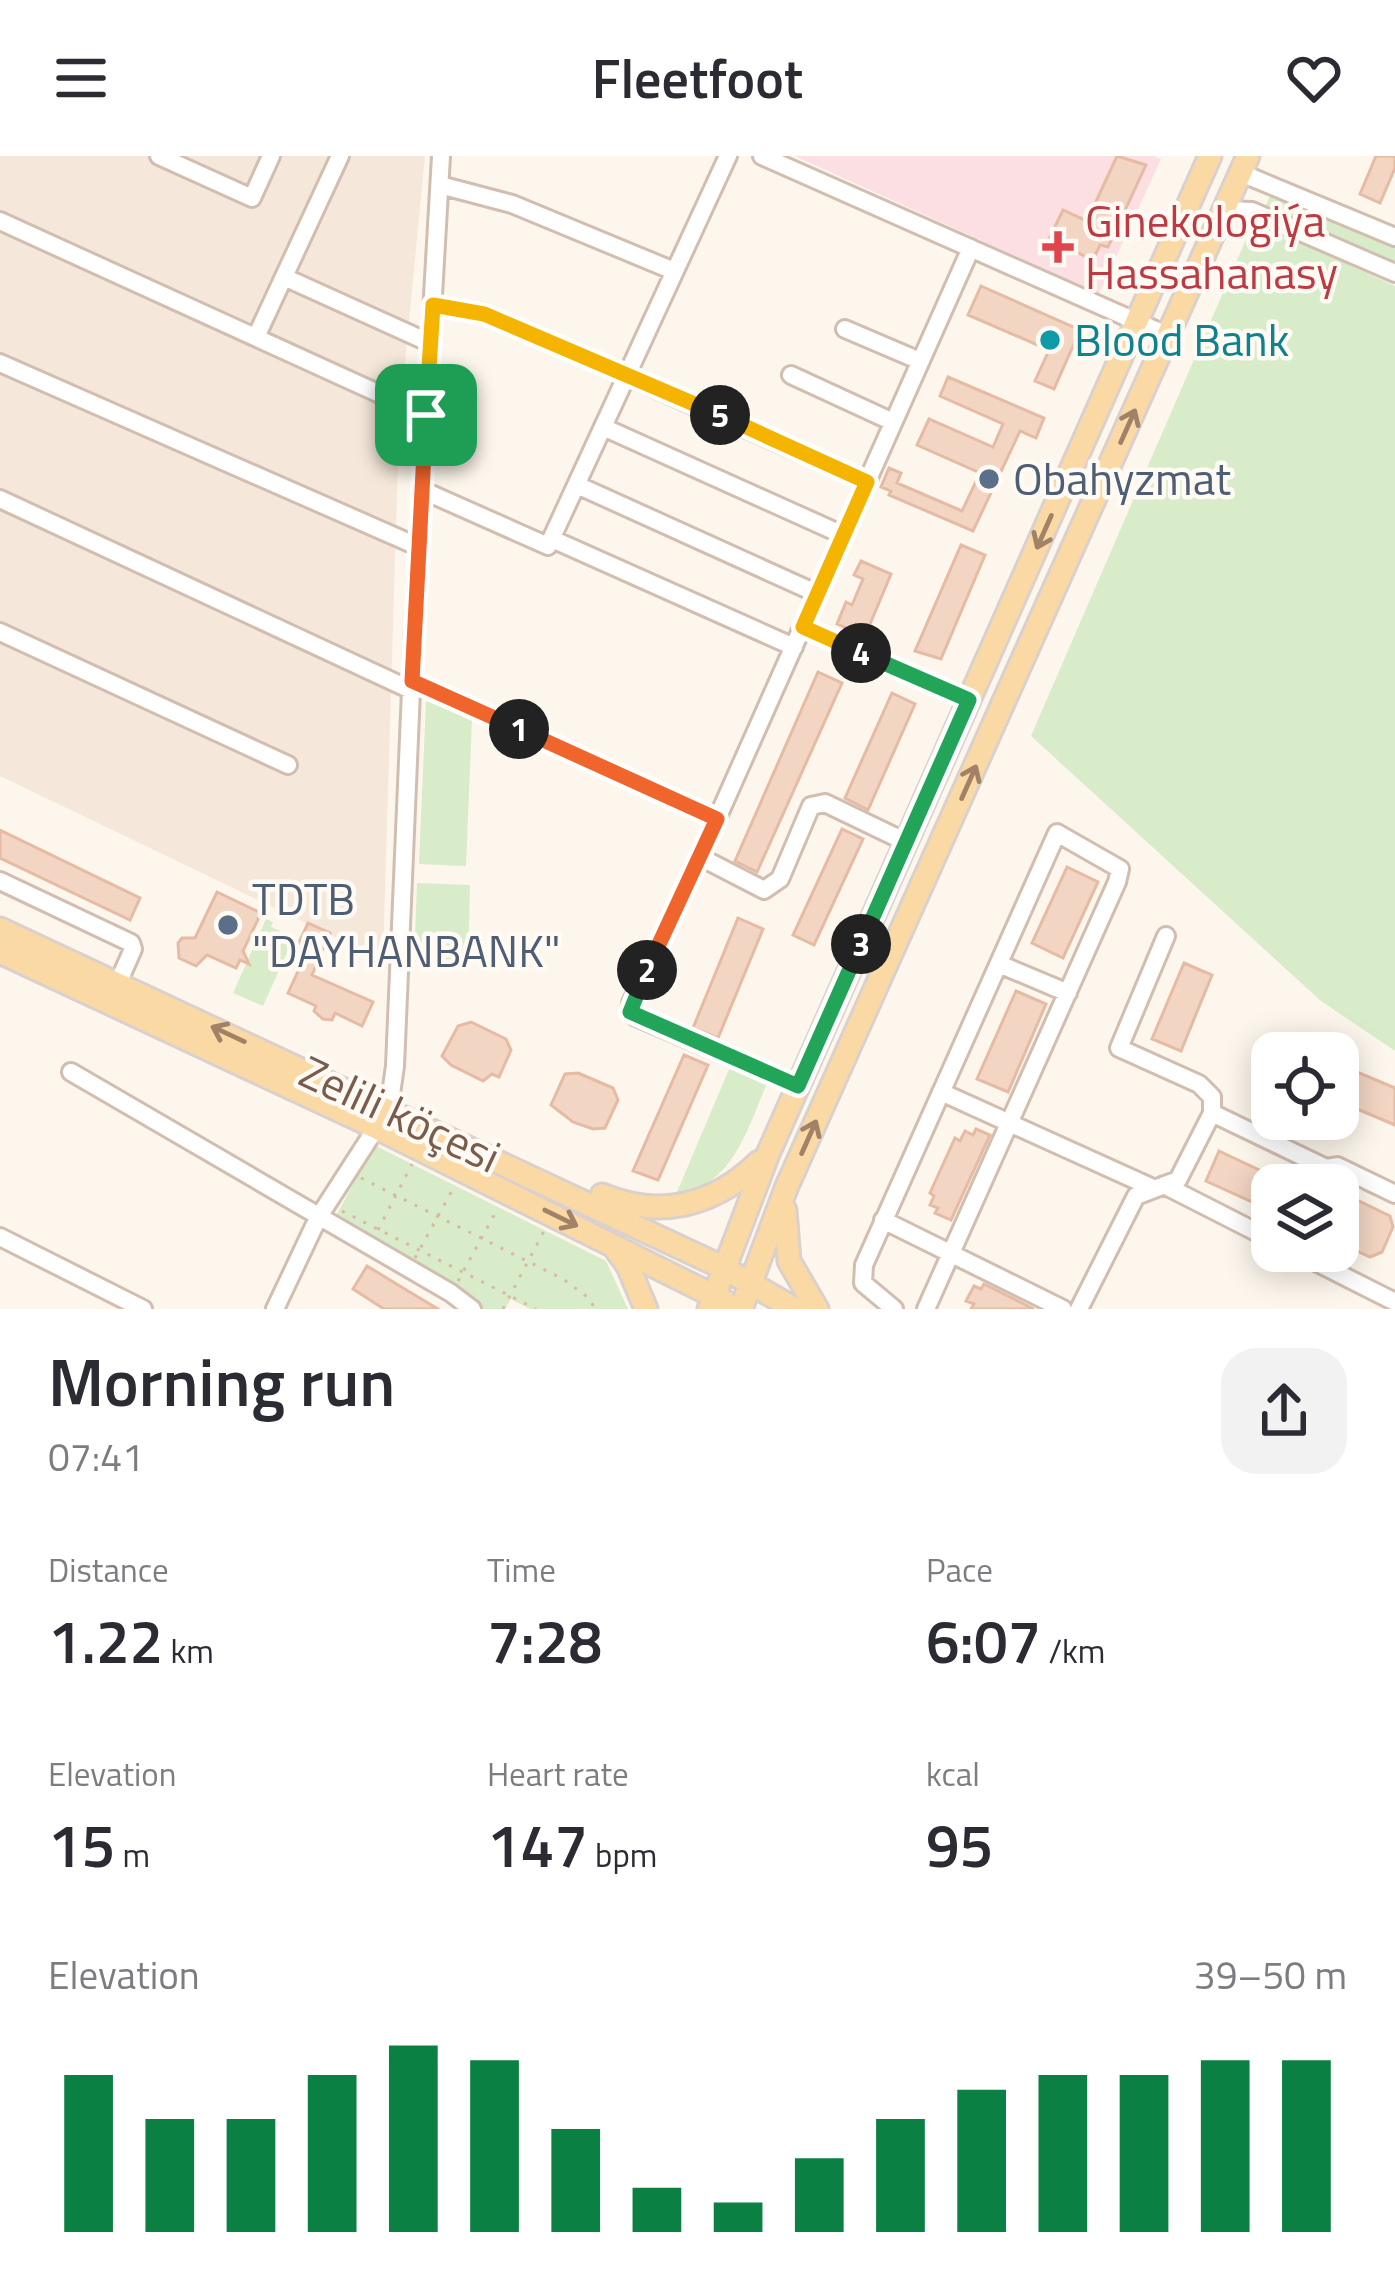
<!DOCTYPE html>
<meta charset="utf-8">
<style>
body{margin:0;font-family:"Titillium Web",sans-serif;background:#f2f2f3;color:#2b2b33;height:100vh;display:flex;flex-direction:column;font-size:45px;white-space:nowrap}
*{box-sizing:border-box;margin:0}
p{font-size:39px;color:#7c7c81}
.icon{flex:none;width:66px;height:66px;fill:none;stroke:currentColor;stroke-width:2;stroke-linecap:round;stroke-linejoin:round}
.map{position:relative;height:1153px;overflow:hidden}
.panel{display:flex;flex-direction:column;background:#fff;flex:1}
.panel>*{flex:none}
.controls{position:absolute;left:1251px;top:876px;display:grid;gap:24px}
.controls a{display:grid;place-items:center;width:108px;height:108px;border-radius:24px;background:#fff;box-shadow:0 6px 30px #0003;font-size:60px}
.pin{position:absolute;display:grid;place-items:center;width:102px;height:102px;color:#fff;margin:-51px;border-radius:24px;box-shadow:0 6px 18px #0006}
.km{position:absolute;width:60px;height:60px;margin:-30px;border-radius:50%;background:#222;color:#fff;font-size:33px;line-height:60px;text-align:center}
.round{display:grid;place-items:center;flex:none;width:126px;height:126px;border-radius:36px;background:#f2f2f3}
.headline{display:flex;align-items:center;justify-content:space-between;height:204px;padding:0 48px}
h1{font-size:66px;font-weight:600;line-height:90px}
.stats{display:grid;grid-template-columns:repeat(3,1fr);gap:18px;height:204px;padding:12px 48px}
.stats div{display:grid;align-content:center}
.stats b{font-size:60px;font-weight:600}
.stats small{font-size:33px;font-weight:400}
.stats p{font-size:33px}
.chart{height:336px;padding:24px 48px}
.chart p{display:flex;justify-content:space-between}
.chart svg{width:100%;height:216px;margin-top:12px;stroke:#0b8043;stroke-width:6}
header{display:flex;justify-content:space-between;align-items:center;height:156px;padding:0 48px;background:#fff;font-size:54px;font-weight:600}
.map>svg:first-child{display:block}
</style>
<header><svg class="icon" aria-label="menu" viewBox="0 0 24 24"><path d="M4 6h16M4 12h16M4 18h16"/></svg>Fleetfoot<svg class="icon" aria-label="heart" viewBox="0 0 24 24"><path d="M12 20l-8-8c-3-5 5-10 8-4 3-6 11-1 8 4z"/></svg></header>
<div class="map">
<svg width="1395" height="1153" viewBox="0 0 1395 1153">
<rect width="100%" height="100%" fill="#fdf6ec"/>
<path fill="#f5e8da" d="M0 0H425L399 268 383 804 0 620Z"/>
<path fill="#fbdfe3" d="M795 0H1154L1161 3 1099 138Z"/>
<path fill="#d8ecc9" d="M1271 37 1395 91V111L1264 54Z
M1254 65 1395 130V895L1321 845 1031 580Z
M426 545 472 563 466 710 419 708Z
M417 727 470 729 468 807 414 805Z
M266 763 273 766 271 771 294 781 263 850 233 837Z
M733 904 770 921C749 965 735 1033 677 1036Z
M374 989 606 1105 628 1153H530L511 1143 505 1153H480L330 1071Z"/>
<path fill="#f3d5c3" stroke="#e6bba3" stroke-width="3" d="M1117 0 1146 9 1108 91 1100 89 1093 104 1049 83 1063 54 1087 65Z
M1376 0H1395V12L1380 47 1360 38Z
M981 130 1080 174 1054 233 1035 225 1049 194 968 159Z
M948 221 1044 262 1036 282 1020 275 973 375 889 339 891 335 881 331 889 312 901 317 897 327 962 355 980 317 917 289 929 263 993 291 1003 268 940 240Z
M961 389 985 399 941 503 915 495Z
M861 405 891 418 865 480 837 468 846 446 852 449 863 423 854 419Z
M818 516 842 527 757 716 735 705Z
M892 537 915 548 868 654 845 642Z
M842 673 863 683 814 789 793 779Z
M0 674 140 742 130 764 0 702Z
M1067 711 1098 726 1063 802 1032 787Z
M217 736 261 757 243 795 249 808 240 804 236 812 207 799 196 810 179 802 178 787 182 782H195Z
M738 762 763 773 718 882 693 872Z
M308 767 330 777 312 819 373 846 362 870 335 857 332 864 323 863 314 855 316 850 288 837 300 811 290 806Z
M1184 807 1212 819 1181 895 1152 883Z
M1016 835 1046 848 1008 936 977 923Z
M471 866 506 883 511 894 499 921 492 918 483 925 451 909 442 900 458 870Z
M684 899 708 909 658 1024 633 1015Z
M1338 908 1395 932V969L1338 945Z
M578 917 613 932 618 944 605 972 593 973 573 966 551 949 565 918Z
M976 973 990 979 951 1064 935 1057 938 1052 930 1049 934 1040 930 1037 955 982 960 985 965 975 973 979Z
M1219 995 1291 1029H1272V1055L1206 1025Z
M1357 1044 1390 1060 1393 1071 1382 1096 1370 1101 1338 1086V1061L1343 1047Z
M367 1110 408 1135 438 1153H384L353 1133Z
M984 1128 1034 1153H971L974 1148 966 1145 974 1130 981 1133Z"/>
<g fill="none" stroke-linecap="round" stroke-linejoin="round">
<defs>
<path id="minor" d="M159 0 252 42 271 0
M762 0 1169 180
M1241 17 1395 81
M440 29 512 48 674 115
M1225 54 1252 55 1395 117
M0 65 426 259
M284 121 430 187
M433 149 484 157 867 326
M845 173 920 205
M256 181 340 0
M0 207 419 391
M791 219 893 266
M603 271 843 379
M577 329 818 438
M422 334 548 390 728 0
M0 343 411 534
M552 383 794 491
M803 471 969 544
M0 476 288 609
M412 525 717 663
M700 701 764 734 780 723 811 650 825 647 906 686
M0 725 131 787 133 793 118 827
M999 808 1068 837
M71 916 451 1137 472 1153
M798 930 636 861 630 856 631 847 700 701 971 92
M941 936 1153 1032
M1212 957 1326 1012 1337 1010 1395 1038
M1164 1029 1272 1084
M1318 1029 1326 1012
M883 1064 1063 1153
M0 1081 143 1153
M1294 1095 1395 1146
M275 1153 318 1062 389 952 395 910 413 488 441 0
M894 1153 863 1127 864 1109 1057 677 1120 713 1117 726 926 1153
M1079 1153 1136 1040 1178 1024 1212 957V941L1199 928 1119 892 1166 780"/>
<path id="major" d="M0 773 722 1111 795 1153
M0 796 377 972 724 1145
M602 1039C660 1063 714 1050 759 1006
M785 1054 789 1105 817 1153
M615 1092 628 1110 646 1153
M709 1153 768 998 1210 0
M741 1153 787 1030 1248 0"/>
</defs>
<use href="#minor" stroke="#d1beb0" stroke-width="22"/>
<use href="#major" stroke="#dad1cd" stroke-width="27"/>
<path stroke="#d9b8a5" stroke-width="3" stroke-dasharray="3 9" stroke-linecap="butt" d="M361 1022 563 1123 589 1142 595 1153
M342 1055 536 1153
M378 1074 412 1008
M415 1102 454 1031
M458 1125 498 1052
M503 1153 544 1075"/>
<use href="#minor" stroke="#fff" stroke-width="16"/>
<use href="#major" stroke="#fbd9a5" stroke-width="21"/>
</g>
<defs><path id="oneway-shaft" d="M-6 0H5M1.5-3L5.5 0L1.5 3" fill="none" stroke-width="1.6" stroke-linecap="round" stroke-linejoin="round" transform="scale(3)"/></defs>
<g stroke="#a18267">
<use href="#oneway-shaft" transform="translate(1128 270) rotate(-66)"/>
<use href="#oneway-shaft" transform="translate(1044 376) rotate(114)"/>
<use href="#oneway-shaft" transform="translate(969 626) rotate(-66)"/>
<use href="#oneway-shaft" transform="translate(228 878) rotate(-155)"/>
<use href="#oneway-shaft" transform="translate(809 981) rotate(-66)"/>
<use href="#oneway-shaft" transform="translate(561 1062) rotate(26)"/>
</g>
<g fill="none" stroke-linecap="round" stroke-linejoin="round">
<defs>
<path id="split-1" d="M426 259 412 525 519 573"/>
<path id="split-2" d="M519 573 717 663 647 814"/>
<path id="split-3" d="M647 814 630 856 798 930 861 788"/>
<path id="split-4" d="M861 788 969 544 861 497"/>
<path id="split-5" d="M720 259 867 326 803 471 861 497"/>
<path id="split-6" d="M426 259 433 149 484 158 720 259"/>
</defs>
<use href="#split-1" stroke="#fff" stroke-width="24"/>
<use href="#split-2" stroke="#fff" stroke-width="24"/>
<use href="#split-3" stroke="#fff" stroke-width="24"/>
<use href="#split-4" stroke="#fff" stroke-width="24"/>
<use href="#split-5" stroke="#fff" stroke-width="24"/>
<use href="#split-6" stroke="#fff" stroke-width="24"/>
<use href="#split-1" stroke="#f0652b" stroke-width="15"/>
<use href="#split-2" stroke="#f0652b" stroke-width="15"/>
<use href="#split-3" stroke="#22a559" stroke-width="15"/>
<use href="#split-4" stroke="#22a559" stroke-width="15"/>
<use href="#split-5" stroke="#f5b400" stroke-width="15"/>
<use href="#split-6" stroke="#f5b400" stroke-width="15"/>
</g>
<path fill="#e0444e" stroke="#fffaf3" stroke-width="4.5" d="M1052 73h12v12h12v12h-12v12h-12v-12h-12v-12h12z"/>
<circle fill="#0f9aa8" stroke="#fffaf3" stroke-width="4.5" cx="1050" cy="184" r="12"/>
<g fill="#5c6f8a" stroke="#fffaf3" stroke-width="4.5">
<circle cx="989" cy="323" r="12"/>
<circle cx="228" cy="769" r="12"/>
</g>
<g text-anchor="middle" stroke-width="9" stroke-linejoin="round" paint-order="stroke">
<g font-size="45" fill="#be3a42" stroke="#fffaf3" text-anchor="start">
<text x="1085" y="81">Ginekologiýa<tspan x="1085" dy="52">Hassahanasy</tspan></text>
</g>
<g font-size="45" fill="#0d838f" stroke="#fffaf3" text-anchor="start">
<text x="1074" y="200">Blood Bank</text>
</g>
<g font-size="45" fill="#4e5e75" stroke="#fffaf3" text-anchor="start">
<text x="1013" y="339">Obahyzmat</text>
<text x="252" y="759">TDTB<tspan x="252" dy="52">"DAYHANBANK"</tspan></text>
</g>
<g font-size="45" fill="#7a5c4d" stroke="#fffaf3">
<text transform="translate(400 958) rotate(25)" y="16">Zelili köçesi</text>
</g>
</g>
</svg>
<div class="controls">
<a><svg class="icon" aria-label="locate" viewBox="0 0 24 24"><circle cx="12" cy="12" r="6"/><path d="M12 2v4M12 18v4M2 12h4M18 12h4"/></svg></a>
<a><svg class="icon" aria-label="layers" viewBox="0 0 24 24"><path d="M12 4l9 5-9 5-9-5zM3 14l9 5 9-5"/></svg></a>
</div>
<div class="pin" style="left:426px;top:259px;background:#1e9e55"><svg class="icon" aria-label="arrive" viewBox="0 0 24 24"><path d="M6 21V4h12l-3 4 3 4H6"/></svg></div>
<b class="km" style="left:519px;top:573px">1</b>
<b class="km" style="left:647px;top:814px">2</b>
<b class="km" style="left:861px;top:788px">3</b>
<b class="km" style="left:861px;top:497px">4</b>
<b class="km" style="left:720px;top:259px">5</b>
</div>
<section class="panel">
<div class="headline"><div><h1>Morning run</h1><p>07:41</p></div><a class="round"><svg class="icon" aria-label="share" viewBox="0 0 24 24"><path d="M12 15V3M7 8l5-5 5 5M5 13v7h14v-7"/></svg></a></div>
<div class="stats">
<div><p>Distance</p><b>1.22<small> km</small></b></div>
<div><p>Time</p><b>7:28</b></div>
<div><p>Pace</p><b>6:07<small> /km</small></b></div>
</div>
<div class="stats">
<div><p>Elevation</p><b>15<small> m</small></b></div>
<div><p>Heart rate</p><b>147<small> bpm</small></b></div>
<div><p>kcal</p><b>95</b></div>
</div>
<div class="chart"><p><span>Elevation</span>39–50 m</p>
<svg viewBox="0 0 160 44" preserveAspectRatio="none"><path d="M5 44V12M15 44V21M25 44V21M35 44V12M45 44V6M55 44V9M65 44V23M75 44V35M85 44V38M95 44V29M105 44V21M115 44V15M125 44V12M135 44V12M145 44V9M155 44V9"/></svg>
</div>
</section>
